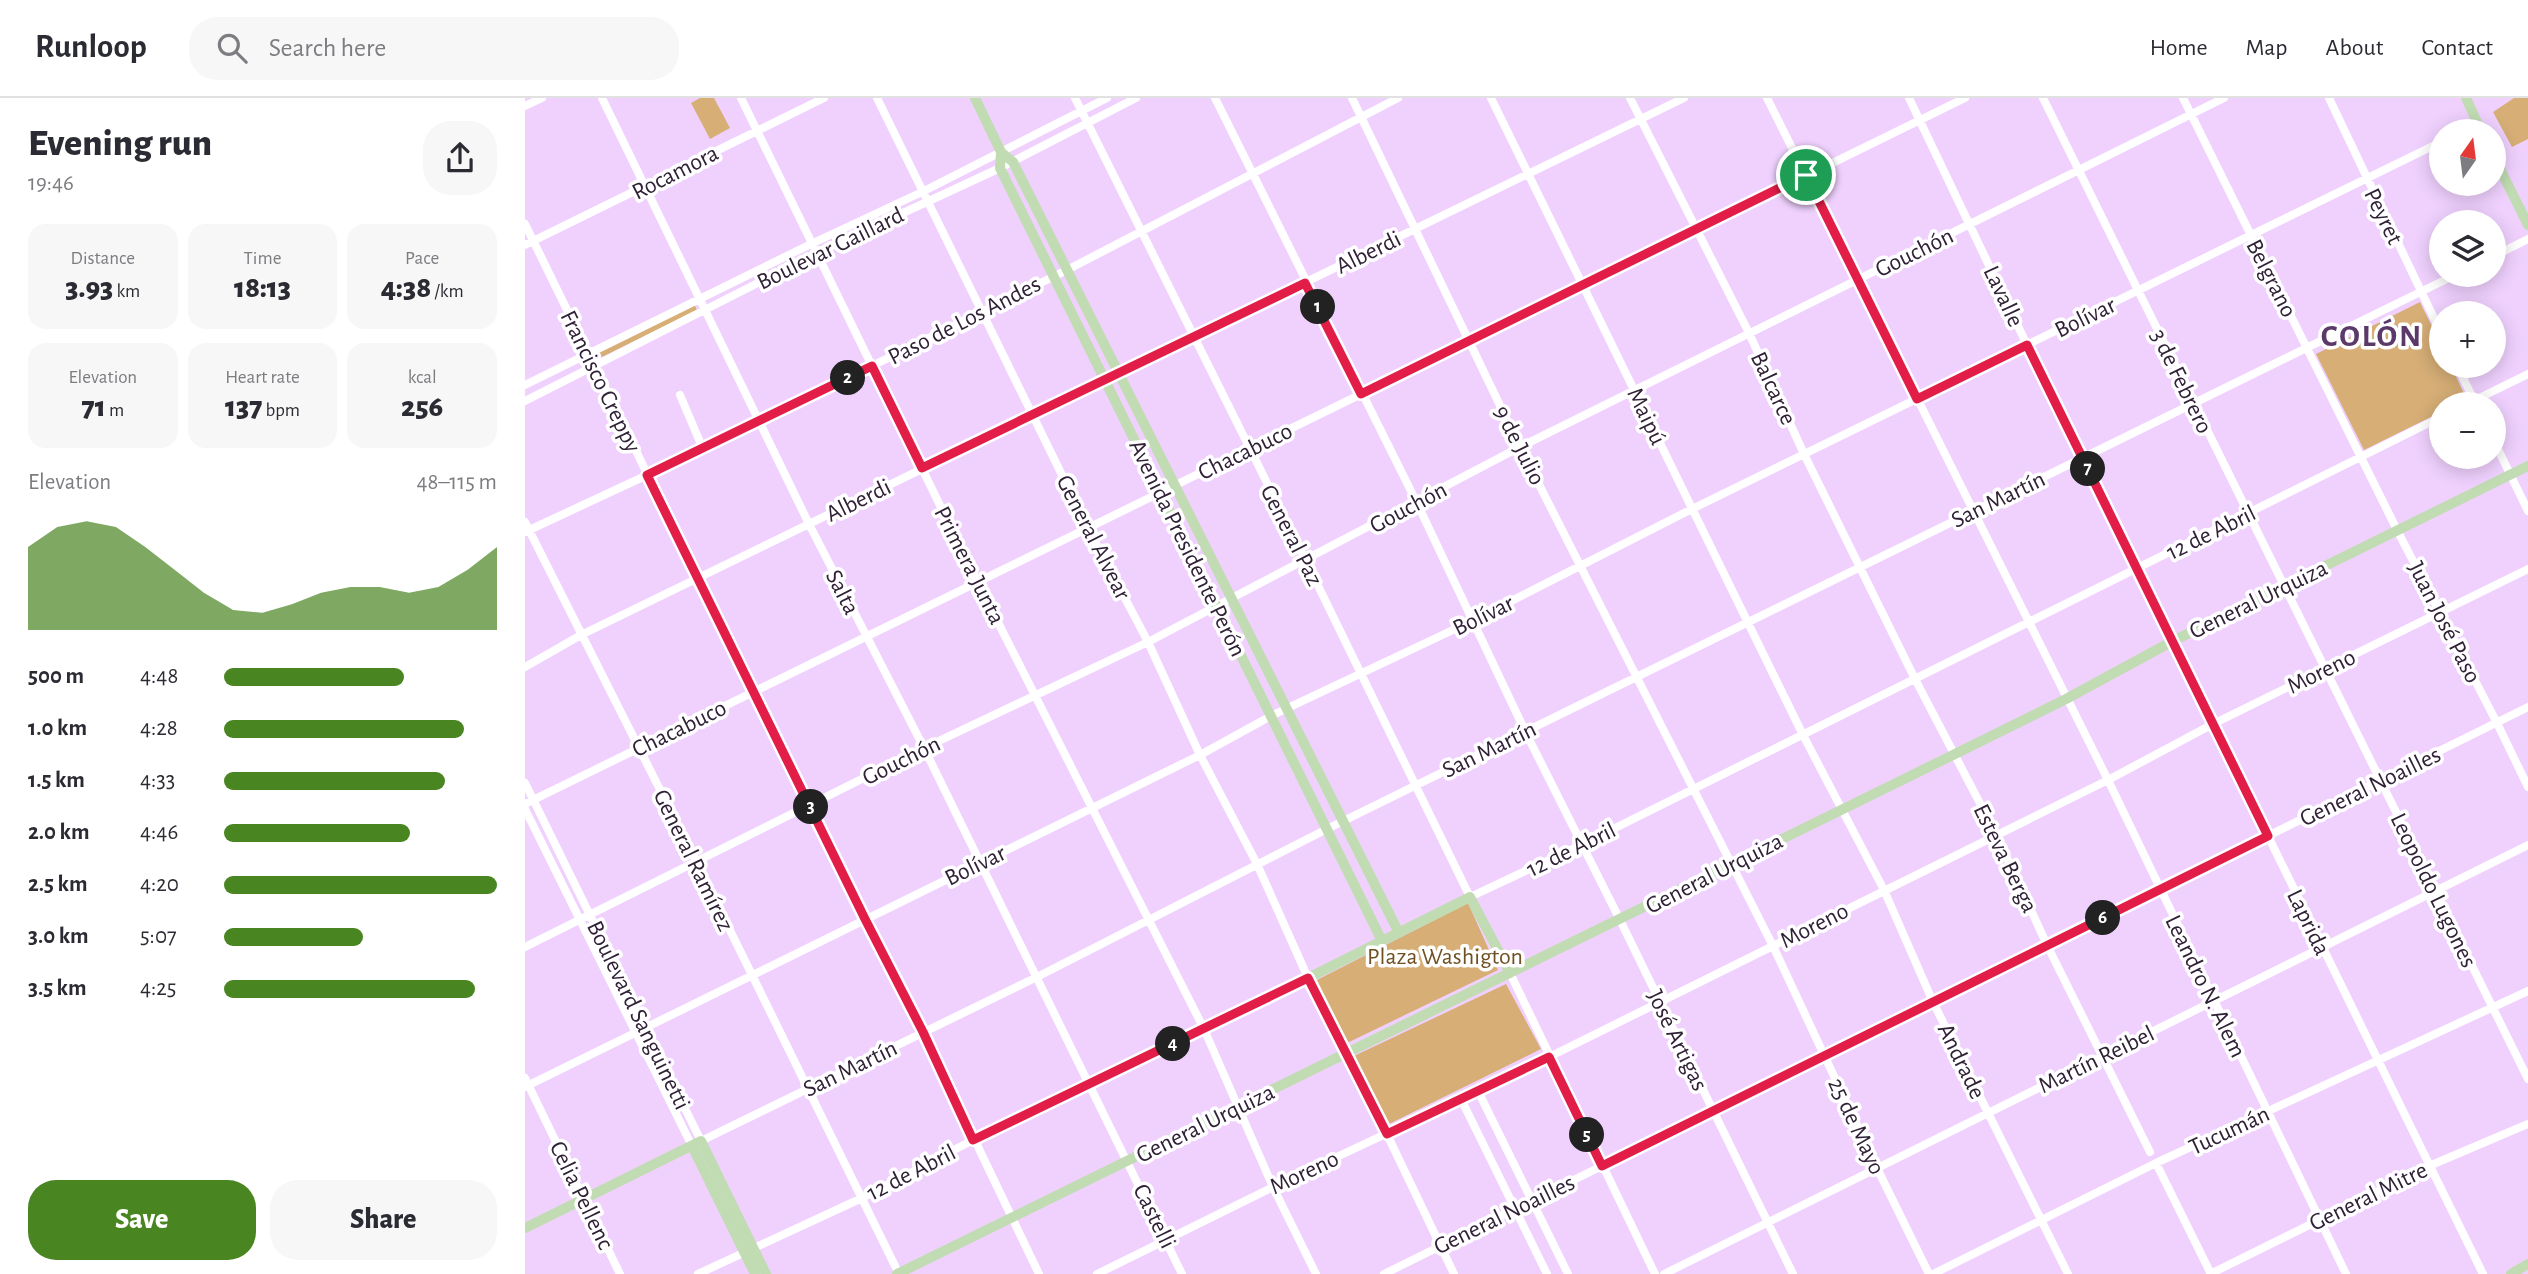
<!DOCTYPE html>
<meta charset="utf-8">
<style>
body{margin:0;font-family:"Alegreya Sans",sans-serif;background:#f7f7f7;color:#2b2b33;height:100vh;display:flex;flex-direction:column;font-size:26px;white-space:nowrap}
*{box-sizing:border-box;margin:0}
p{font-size:23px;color:#7c7c81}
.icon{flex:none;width:38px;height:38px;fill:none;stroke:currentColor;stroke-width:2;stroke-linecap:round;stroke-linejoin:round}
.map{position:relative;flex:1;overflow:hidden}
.side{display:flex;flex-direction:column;background:#fff;width:525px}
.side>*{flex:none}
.needle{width:46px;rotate:14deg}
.fabs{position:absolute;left:1904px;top:21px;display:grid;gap:14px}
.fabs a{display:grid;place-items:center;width:77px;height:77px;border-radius:50%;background:#fff;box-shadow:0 4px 18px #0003;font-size:35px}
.pin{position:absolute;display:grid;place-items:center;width:60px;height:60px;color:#fff;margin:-30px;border:4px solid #fff;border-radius:50%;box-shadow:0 2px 7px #0007}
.km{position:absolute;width:35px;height:35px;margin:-18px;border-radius:50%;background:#222;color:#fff;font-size:19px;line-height:35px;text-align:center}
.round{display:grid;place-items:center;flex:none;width:74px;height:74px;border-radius:28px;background:#f7f7f7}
.summary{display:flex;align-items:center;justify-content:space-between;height:119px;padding:0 28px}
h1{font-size:38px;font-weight:800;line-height:52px}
.stats{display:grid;grid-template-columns:repeat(3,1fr);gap:10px;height:119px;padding:7px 28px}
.stats div{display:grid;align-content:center;border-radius:18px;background:#f7f7f7;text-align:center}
.stats b{font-size:30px;font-weight:800}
.stats small{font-size:19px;font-weight:400}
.stats p{font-size:19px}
.chart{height:196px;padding:14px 28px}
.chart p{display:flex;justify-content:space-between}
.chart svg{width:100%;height:126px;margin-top:7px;fill:#498521;opacity:.7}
.button{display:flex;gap:14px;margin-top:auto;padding:14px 28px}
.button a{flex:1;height:80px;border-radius:28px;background:#498521;color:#fff;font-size:28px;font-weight:800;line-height:80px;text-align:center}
.button a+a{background:#f7f7f7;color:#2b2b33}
ul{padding:0 28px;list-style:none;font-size:23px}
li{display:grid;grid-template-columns:112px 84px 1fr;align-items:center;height:52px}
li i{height:18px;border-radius:9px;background:#498521}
header{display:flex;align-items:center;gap:42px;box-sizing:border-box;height:98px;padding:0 35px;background:#fff;border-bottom:2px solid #e1e1e2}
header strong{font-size:33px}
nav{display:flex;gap:38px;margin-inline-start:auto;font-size:24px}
.search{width:490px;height:63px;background:#f7f7f7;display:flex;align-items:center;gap:18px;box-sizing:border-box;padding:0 24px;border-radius:28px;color:#7c7c81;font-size:26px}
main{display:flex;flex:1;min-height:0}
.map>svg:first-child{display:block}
</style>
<header>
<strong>Runloop</strong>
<div class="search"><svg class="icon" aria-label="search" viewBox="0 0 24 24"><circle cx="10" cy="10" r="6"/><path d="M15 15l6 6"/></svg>Search here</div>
<nav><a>Home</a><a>Map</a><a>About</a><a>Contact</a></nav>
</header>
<main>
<section class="side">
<div class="summary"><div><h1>Evening run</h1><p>19:46</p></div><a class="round"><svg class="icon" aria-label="share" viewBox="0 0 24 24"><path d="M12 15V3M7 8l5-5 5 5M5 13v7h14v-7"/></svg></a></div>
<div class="stats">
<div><p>Distance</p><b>3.93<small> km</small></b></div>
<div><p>Time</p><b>18:13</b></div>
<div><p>Pace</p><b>4:38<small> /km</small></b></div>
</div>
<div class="stats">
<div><p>Elevation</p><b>71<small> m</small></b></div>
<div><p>Heart rate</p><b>137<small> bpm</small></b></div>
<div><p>kcal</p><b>256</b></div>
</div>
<div class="chart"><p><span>Elevation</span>48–115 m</p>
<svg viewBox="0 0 160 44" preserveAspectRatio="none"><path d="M0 44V15L10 8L20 6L30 8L40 15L50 23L60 31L70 37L80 38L90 35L100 31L110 29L120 29L130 31L140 29L150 23L160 15V44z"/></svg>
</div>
<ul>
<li><b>500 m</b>4:48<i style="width:66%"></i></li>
<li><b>1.0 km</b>4:28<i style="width:88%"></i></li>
<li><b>1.5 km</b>4:33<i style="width:81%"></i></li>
<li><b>2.0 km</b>4:46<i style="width:68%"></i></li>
<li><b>2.5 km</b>4:20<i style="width:100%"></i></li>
<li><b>3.0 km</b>5:07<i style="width:51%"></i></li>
<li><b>3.5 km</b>4:25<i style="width:92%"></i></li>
</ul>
<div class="button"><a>Save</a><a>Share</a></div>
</section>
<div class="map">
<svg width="2003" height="1176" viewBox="0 0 2003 1176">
<rect width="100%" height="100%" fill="#f0d1fe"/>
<path fill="#d6ae76" d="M175 0H189L205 30 185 41 166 5Z
M1989 0H2003V41L1987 49 1968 14Z
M1895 204 1916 247V268H1926L1942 302 1933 306H1916V314L1839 352 1791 256Z
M169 206 172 212 77 259 74 254Z
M943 805 973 872 820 946 790 883Z
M981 886 1016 951 862 1027 829 958Z"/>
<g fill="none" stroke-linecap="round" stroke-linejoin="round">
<path stroke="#fff" stroke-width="8" d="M77 0 284 426 399 650 657 1176
M216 0 452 483 679 931 748 1089 791 1176
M550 0 781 463 945 799 1056 747 1916 319
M690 0 892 405 1000 633 1095 822 1268 1176
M827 0 995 349 1248 848 1352 1070 1404 1176
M966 0 1278 637 1359 792 1408 904 1543 1176
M1105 0 1224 235 1279 356 1390 581 1471 736 1522 847 1625 1054
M1242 0 1583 682 1821 1176
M1384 0 1502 247 1958 1176
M1518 0 2003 981
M1658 0 1872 432 1972 625 2003 689
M1804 0 1916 235
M0 8 17 0
M1938 33 1953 26
M0 126 340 821 398 934 514 1176
M0 147 299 0
M1969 158 2003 141
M1932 268 1951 306
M0 287 286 146 397 94 582 0
M155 297 178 351
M0 303 292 155 475 70 611 0
M1942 306 2003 276
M1969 343 2003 413
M0 424 172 765 374 1176
M0 434 178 351 542 172 873 0
M0 569 56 537 1159 0
M0 685 176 1043 512 879 802 731 1930 177
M0 706 1440 0
M0 711 167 1048
M0 849 399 650 623 544 995 349 1699 0
M985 875 1130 1176
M823 955 929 1176
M0 980 95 1176
M0 989 675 657 746 618 947 523 1167 411 1916 44
M953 993 1043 1176
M936 1001 1022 1176
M1631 1065 1686 1176
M173 1176 337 1100 448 1042 783 880 732 766 675 657 623 544 563 430 352 0
M572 1176 748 1089 1024 959 1583 682 1688 626 2003 471
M859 1176 2003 609
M1139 1176 2003 747
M1408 1176 1631 1065 2003 893
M1685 1176 1904 1068 2003 1026"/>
<path stroke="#c1dcb3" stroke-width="10" d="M450 0 476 54 488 64 874 835
M1941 0 1956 33
M476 54 475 70 857 843
M1969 59 2003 127
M823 955 783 880 945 799 985 875
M167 1048 230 1176
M0 1130 176 1043 241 1176
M372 1176 1428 657 1541 601 1648 543 2003 368
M1986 1176 2003 1166"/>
</g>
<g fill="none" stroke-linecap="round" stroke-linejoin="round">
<defs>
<path id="route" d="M1281 77 1392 301 1502 247 1743 738 1077 1068 1024 959 862 1036 783 880 448 1042 398 934 340 821 122 377 347 268 397 370 780 185 836 296Z"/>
</defs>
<use href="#route" stroke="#fff" stroke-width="14"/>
<use href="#route" stroke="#e11d48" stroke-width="9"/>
</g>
<g text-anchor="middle" stroke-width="7" stroke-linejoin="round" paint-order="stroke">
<g font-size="24" fill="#302136" stroke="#fff">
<text transform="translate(150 74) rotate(-27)" y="8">Rocamora</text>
<text transform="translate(1859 118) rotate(64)" y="8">Peyret</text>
<text transform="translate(305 150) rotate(-26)" y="8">Boulevar Gaillard</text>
<text transform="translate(843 154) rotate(-26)" y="8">Alberdi</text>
<text transform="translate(1389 154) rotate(-26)" y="8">Gouchón</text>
<text transform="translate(1747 180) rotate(63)" y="8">Belgrano</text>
<text transform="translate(1479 198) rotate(65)" y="8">Lavalle</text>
<text transform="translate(1560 219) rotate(-26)" y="8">Bolívar</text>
<text transform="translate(439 222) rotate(-27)" y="8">Paso de Los Andes</text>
<text transform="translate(76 283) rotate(64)" y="8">Francisco Creppy</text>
<text transform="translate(1657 283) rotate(64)" y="8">3 de Febrero</text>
<text transform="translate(1249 290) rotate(65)" y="8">Balcarce</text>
<text transform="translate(1122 318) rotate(64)" y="8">Maipú</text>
<text transform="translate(995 347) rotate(63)" y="8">9 de Julio</text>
<text transform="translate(720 353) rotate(-26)" y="8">Chacabuco</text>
<text transform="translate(1473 401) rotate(-26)" y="8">San Martín</text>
<text transform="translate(333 402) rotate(-26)" y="8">Alberdi</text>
<text transform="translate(883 409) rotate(-28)" y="8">Gouchón</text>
<text transform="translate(1686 434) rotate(-26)" y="8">12 de Abril</text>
<text transform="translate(767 437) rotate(63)" y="8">General Paz</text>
<text transform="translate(569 439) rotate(63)" y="8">General Alvear</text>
<text transform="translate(663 450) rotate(64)" y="8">Avenida Presidente Perón</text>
<text transform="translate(445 467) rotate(63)" y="8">Primera Junta</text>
<text transform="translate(318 494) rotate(63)" y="8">Salta</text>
<text transform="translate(1733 501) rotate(-26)" y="8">General Urquiza</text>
<text transform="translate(958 517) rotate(-26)" y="8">Bolívar</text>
<text transform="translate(1920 524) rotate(63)" y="8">Juan José Paso</text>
<text transform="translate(1796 573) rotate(-26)" y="8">Moreno</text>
<text transform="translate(154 630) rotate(-26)" y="8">Chacabuco</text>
<text transform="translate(964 651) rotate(-26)" y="8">San Martín</text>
<text transform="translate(376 662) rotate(-26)" y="8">Gouchón</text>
<text transform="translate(1845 688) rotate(-26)" y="8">General Noailles</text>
<text transform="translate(1046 751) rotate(-26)" y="8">12 de Abril</text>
<text transform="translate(1481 760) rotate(64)" y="8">Esteva Berga</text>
<text transform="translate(169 762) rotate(64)" y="8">General Ramírez</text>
<text transform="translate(450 767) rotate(-26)" y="8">Bolívar</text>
<text transform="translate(1189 775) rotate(-27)" y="8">General Urquiza</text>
<text transform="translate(1909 792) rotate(64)" y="8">Leopoldo Lugones</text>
<text transform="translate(1784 824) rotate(64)" y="8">Laprida</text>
<text transform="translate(1289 827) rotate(-27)" y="8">Moreno</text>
<text transform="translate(1681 888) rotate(64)" y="8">Leandro N. Alem</text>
<text transform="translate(114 917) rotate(64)" y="8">Boulevard Sanguinetti</text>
<text transform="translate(1153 942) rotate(64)" y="8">José Artigas</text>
<text transform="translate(1571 961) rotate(-26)" y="8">Martín Reibel</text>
<text transform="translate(1437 963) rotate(64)" y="8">Andrade</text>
<text transform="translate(325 970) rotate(-26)" y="8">San Martín</text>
<text transform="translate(680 1025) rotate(-26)" y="8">General Urquiza</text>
<text transform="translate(1332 1028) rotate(65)" y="8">25 de Mayo</text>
<text transform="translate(1704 1032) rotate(-25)" y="8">Tucumán</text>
<text transform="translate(386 1074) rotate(-27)" y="8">12 de Abril</text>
<text transform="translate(779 1074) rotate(-25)" y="8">Moreno</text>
<text transform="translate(57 1097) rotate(64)" y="8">Celia Pellenc</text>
<text transform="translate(1843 1098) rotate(-26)" y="8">General Mitre</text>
<text transform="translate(979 1116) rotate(-26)" y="8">General Noailles</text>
<text transform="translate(630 1118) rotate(64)" y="8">Castelli</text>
</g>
<g font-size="24" fill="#6e5022" stroke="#fff">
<text x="920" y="866">Plaza Washigton</text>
</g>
<g font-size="32" font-weight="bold" letter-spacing="2" fill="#5b3969" stroke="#fff">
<text x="1847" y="248">COLÓN</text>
</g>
</g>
</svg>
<div class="fabs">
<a><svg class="needle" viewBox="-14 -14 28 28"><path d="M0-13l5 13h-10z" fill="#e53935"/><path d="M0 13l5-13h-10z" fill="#7c7c81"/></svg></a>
<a><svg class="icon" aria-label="layers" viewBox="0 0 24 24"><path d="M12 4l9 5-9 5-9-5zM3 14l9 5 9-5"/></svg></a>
<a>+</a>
<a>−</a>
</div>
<div class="pin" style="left:1281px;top:77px;background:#1e9e55"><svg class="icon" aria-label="arrive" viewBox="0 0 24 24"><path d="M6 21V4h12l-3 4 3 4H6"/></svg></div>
<b class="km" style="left:793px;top:209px">1</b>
<b class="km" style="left:323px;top:280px">2</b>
<b class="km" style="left:286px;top:709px">3</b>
<b class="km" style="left:648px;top:946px">4</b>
<b class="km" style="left:1062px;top:1037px">5</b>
<b class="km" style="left:1578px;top:820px">6</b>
<b class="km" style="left:1563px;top:371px">7</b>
</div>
</main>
